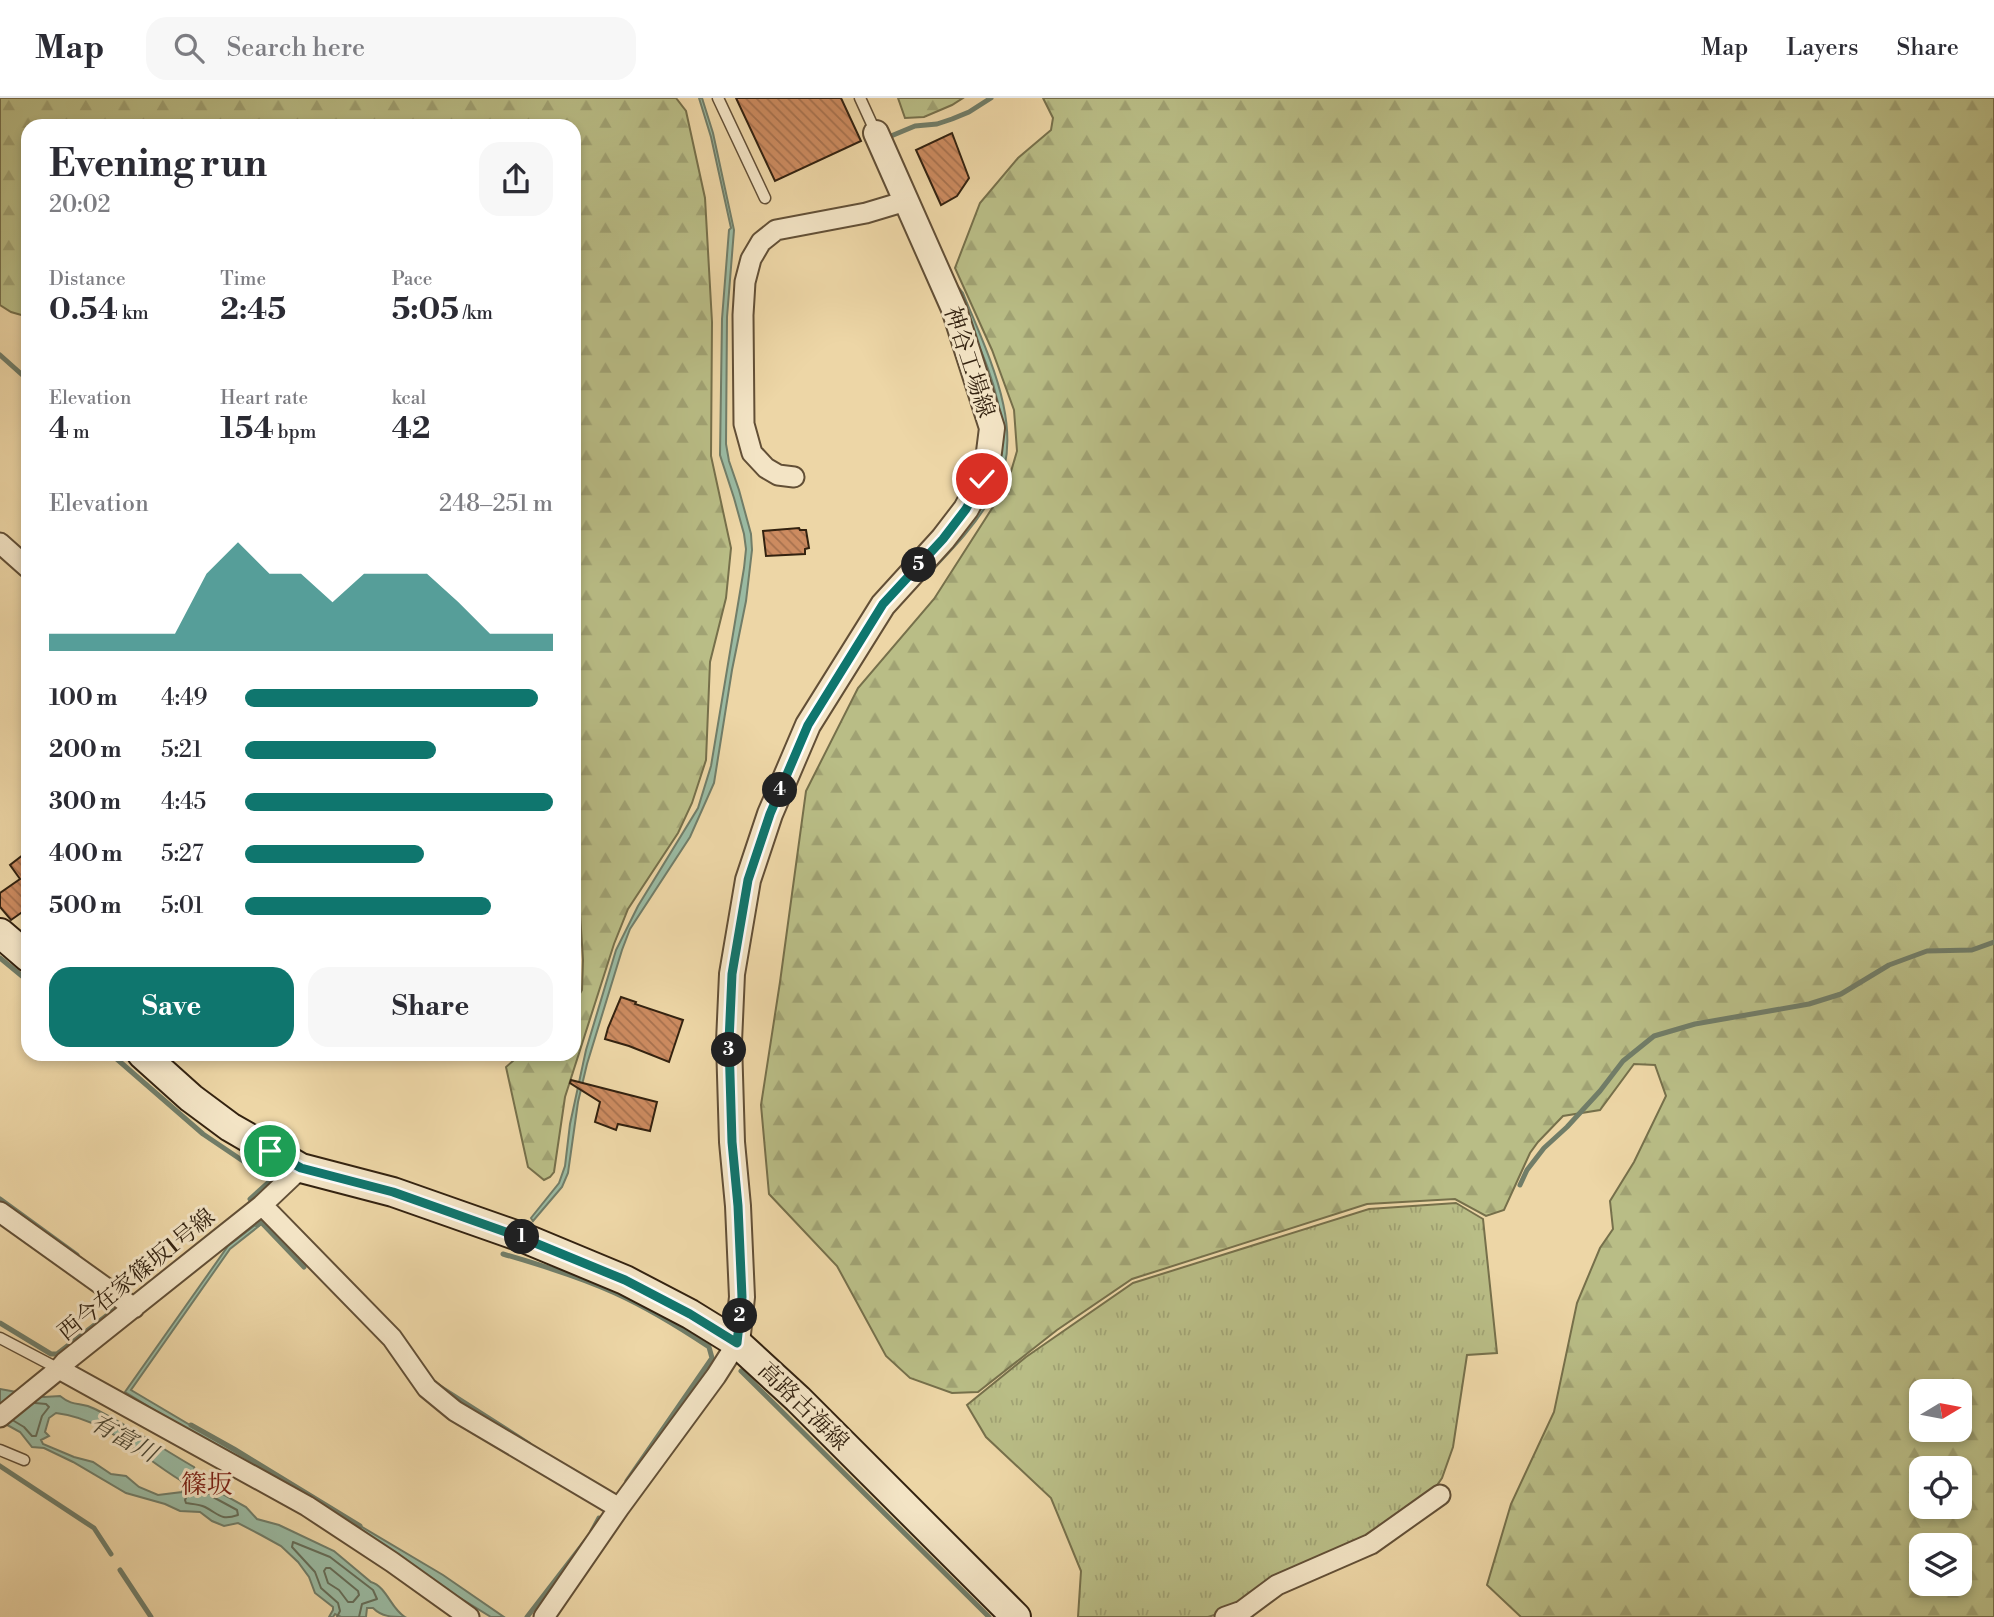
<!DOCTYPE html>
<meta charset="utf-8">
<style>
body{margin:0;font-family:"Libre Bodoni","Noto Serif JP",serif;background:#f7f7f7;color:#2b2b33;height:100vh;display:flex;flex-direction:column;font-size:26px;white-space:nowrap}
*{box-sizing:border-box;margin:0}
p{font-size:23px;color:#7c7c81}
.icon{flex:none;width:38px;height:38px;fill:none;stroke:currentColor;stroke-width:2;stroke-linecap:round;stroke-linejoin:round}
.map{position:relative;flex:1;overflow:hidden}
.side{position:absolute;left:21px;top:21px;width:560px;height:942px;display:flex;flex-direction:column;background:#fff;border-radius:21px;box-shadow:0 4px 10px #0003}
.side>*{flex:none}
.needle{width:46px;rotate:80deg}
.controls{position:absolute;left:1909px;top:1281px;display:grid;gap:14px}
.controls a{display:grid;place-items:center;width:63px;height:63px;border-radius:14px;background:#fff;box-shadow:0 4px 10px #0003;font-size:35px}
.pin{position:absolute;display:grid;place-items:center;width:60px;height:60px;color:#fff;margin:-30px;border:4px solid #fff;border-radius:50%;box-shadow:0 2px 7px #0007}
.km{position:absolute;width:35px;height:35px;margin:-18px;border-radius:50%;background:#222;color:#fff;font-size:19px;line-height:35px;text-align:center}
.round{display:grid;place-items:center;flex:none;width:74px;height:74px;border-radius:21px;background:#f7f7f7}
.overview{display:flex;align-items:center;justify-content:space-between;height:119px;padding:0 28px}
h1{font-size:38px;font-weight:700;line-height:52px}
.figures{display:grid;grid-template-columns:repeat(3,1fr);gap:10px;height:119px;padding:7px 28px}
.figures div{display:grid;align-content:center}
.figures b{font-size:30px;font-weight:700}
.figures small{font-size:19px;font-weight:400}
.figures p{font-size:19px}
.chart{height:196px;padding:14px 28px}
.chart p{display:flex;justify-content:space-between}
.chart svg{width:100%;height:126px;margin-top:7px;fill:#0f766e;opacity:.7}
.action{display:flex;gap:14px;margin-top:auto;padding:14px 28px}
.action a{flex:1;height:80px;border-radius:21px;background:#0f766e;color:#fff;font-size:28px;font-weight:700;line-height:80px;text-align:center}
.action a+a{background:#f7f7f7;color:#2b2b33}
ul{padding:0 28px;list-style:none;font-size:23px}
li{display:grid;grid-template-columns:112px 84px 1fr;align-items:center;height:52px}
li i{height:18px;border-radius:9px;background:#0f766e}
header{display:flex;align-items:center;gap:42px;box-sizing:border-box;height:98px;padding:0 35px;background:#fff;border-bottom:2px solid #e1e1e2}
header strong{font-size:33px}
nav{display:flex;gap:38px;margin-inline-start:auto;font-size:24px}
.search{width:490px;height:63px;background:#f7f7f7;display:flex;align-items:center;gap:18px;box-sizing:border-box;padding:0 24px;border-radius:21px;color:#7c7c81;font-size:26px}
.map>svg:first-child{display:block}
</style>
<header>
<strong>Map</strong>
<div class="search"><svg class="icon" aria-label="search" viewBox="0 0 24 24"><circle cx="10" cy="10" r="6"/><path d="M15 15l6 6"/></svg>Search here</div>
<nav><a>Map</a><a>Layers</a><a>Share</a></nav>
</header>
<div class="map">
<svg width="1994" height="1519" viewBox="0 0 1994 1519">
<defs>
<pattern id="grass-tufts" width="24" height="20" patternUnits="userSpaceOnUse" patternTransform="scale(1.75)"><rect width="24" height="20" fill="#b9bd86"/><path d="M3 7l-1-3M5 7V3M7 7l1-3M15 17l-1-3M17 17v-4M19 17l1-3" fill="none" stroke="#a0a273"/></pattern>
<pattern id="forest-firs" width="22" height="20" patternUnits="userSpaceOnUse" patternTransform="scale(1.75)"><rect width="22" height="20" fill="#b9bd86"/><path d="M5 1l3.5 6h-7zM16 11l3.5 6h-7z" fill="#a0a273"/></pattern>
<pattern id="building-back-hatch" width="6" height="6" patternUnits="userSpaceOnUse" patternTransform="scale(1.75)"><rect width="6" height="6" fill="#cc8b60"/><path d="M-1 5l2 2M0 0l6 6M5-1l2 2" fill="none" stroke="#a6714e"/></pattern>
</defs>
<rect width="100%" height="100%" fill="#edd6a6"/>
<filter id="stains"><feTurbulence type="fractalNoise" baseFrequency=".00286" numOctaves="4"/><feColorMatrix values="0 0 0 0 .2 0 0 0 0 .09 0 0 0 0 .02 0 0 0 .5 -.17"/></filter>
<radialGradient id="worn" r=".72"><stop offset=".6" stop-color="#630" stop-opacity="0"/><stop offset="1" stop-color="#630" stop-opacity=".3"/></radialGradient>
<path fill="url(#grass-tufts)" stroke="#76704b" stroke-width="2" d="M1456 1105 1483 1121 1497 1255 1467 1257 1453 1349 1442 1380 1433 1393 1409 1417 1240 1509 1208 1519H1078L1081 1473 1051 1400 986 1339 967 1307 1026 1259 1133 1185 1369 1111Z"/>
<path fill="url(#forest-firs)" stroke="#76704b" stroke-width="2" fill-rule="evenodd" d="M0 0H676L686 13 705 100 712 224 711 358 731 450 726 500 710 564 706 662 692 705 678 735 628 811 614 846 565 999 554 1074 550 1079 544 1082 528 1069 506 969 521 956H574V906L582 892 583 862 580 816 574 791V28H28V219L11 214 0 207Z
M898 0H963L952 7 924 19 905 20Z
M1043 0H1994V1519H1521L1487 1487 1511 1406 1554 1314 1577 1205 1600 1150 1613 1131 1610 1103 1634 1064 1666 998 1655 967 1634 966 1600 1012 1563 1018 1538 1044 1530 1055 1504 1112 1486 1118 1455 1101 1367 1106 1132 1181 1057 1232 978 1294 952 1295 910 1280 886 1258 837 1168 769 1096 761 1007 780 884 806 693 858 590 934 501 1007 387 1017 353 1014 312 992 252 955 170 980 105 1018 60 1051 32 1053 20ZM1960 1293V1332H1922V1293ZM1922 1370H1960V1409H1922ZM1922 1447H1960V1486H1922Z"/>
<path fill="#9abaa2" stroke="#717d68" stroke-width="2" fill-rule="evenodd" d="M699 0H702L713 35 734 132 727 219 726 346 729 363 739 392 751 436 752 452 746 503 732 572 714 685 690 739 630 831 622 852 587 966 578 1004 568 1075 562 1089 533 1123 531 1120 559 1085 565 1068 570 1026 586 952 616 852 638 808 698 710 711 668 744 470 746 451 744 436 734 400 720 357 722 221 729 132 731 130 711 39Z
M948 167 956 186 963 195C985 251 1028 332 996 391 979 424 952 452 926 479L922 477 993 386C999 368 1003 351 1002 332 998 275 965 221 944 169Z
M262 1122 264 1124 230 1151 131 1292 443 1477 504 1519H491L125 1294 228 1148Z
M0 1291 44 1299 60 1298C75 1310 80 1303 95 1311 129 1328 161 1350 194 1369L197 1377 217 1393 246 1409 257 1421 279 1427 334 1453 371 1484C387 1489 391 1511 405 1519 392 1519 382 1519 373 1510H367L366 1519H341L335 1516 333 1519H329L333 1512V1509L315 1495 309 1479 298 1464 281 1448 261 1437 238 1425 224 1428 212 1423 200 1414 180 1413 165 1406 126 1395 73 1364 44 1350 32 1349 20 1334 0 1323ZM56 1315C106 1321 139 1357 180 1382L184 1387 182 1394 158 1397 139 1389 126 1378 111 1376 93 1364 74 1359 43 1346 41 1342 49 1338 45 1334 49 1320Z"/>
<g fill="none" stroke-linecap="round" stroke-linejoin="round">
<path stroke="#666e59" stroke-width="2" d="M14 1323 24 1329 32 1338H36L42 1318 49 1309 46 1306 35 1305
M193 1385H196L213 1399 237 1412 238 1417C220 1423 219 1416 205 1409 199 1406 192 1406 186 1405L185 1402Z
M326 1470H330L358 1493 359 1497 353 1504H348L339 1492 328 1485 324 1473Z
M337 1519 340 1513 338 1505 321 1490 315 1474 292 1449 293 1444 330 1459 373 1492 377 1501 362 1506 359 1519"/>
<path stroke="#717d68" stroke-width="5" d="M891 38 915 28 937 26 952 21 969 14 991 0
M0 257 28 282
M0 860 28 883
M111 956 203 1036 271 1082 250 1101
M1520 1087 1527 1072 1544 1050 1567 1029 1600 993 1623 963 1654 938 1695 926 1809 906 1841 896 1889 867 1927 853 1972 852 1994 844
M0 1101 77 1157
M257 1127 261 1124 304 1169
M503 1156C541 1167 580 1179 615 1195 648 1210 679 1229 709 1249L712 1260 627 1383
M0 1225 51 1256H57L114 1212
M741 1273 989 1519
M437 1287 529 1346
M191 1327 234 1351 360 1428
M0 1368 94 1430 111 1456
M592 1433 599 1420
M120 1472 151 1519
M527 1519 587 1441"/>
</g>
<path fill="url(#building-back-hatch)" stroke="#332210" stroke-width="2" d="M736 0H841L861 43 775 83Z
M952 35 969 80 957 98 941 107 916 52Z
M799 430 800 432H806L809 450 805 451V456L766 458 763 433Z
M28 753V810L11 822 0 809V795L20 781 10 767Z
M621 899 636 904 635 906 683 922 669 964 629 948 605 941 608 930Z
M571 982 657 1004 650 1033 618 1026 616 1032 595 1024 600 1004 570 985Z"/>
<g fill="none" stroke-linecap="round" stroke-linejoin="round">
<defs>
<path id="service" d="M718 0 765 100
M860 0 876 35
M0 1240 59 1271
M0 1352 24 1362"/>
<path id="minor" d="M794 379 778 377 766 370 752 355 744 326 743 217 745 184 751 161 761 144 776 132 866 115 906 103
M0 445 28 470
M262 1107 392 1240 427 1290 455 1313 619 1410
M0 1114 134 1210
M59 1271 307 1408 392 1464 469 1519
M0 1319 59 1271 65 1264 262 1107 301 1070
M544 1519 619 1410 716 1278 737 1245
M1225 1519 1242 1513 1277 1487 1371 1446 1440 1397"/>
<path id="tertiary" d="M737 1245 742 1199 738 1108 732 1044 729 944 732 876 748 782 770 716 808 627 883 507 943 441 966 411 982 381 989 354 992 330 954 211 876 35"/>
<path id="secondary" d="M0 835 28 859
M142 956 191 1000 230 1029 301 1070 393 1094 524 1140 625 1182 690 1216 737 1245 798 1301 1016 1519"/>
</defs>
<use href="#service" stroke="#624f36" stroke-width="13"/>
<use href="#minor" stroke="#624f36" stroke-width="23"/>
<use href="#tertiary" stroke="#624f36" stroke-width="28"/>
<use href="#secondary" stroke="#332210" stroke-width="32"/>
<use href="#service" stroke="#f3e4c5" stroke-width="10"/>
<use href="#minor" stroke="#f3e4c5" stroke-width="19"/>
<use href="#tertiary" stroke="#f3e4c5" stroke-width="24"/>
<use href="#secondary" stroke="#f3e4c5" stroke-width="28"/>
</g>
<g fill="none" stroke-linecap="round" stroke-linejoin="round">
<defs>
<path id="route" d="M270 1053 301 1070 393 1094 523 1140 625 1182 690 1216 737 1245 742 1199 738 1108 732 1044 729 944 732 876 748 782 770 716 808 627 883 506 943 441 966 411 982 381"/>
</defs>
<use href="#route" stroke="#fff" stroke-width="14"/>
<use href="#route" stroke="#0f766e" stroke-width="9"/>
</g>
<g text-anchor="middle" stroke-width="6" stroke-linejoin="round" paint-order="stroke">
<g font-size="23" fill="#332210" stroke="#f3e4c5">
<text transform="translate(970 264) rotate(72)" y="8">神谷工場線</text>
<text transform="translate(136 1176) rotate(-39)" y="8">西今在家篠坂1号線</text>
<text transform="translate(804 1308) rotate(44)" y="8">高路古海線</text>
</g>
<g font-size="24" font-style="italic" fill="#4d4834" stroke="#f3e4c5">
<text transform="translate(124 1340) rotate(29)" y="8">有富川</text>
</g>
<g font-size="26" fill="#7a1f14" stroke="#f3e4c5">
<text x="207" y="1395">篠坂</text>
</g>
</g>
<rect width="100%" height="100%" filter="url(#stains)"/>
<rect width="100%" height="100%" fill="url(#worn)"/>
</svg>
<div class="controls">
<a><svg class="needle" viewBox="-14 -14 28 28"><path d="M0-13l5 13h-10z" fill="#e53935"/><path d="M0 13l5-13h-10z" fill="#7c7c81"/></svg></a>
<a><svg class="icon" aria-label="locate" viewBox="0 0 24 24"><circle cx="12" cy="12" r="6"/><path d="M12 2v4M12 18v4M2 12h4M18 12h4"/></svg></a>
<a><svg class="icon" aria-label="layers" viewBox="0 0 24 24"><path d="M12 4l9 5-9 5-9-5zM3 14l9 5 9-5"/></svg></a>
</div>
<div class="pin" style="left:270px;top:1053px;background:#1e9e55"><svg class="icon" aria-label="arrive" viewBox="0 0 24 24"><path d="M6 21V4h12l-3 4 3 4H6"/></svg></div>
<div class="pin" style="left:982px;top:381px;background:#d93025"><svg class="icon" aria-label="check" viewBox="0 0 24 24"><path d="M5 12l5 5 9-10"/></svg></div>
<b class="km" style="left:522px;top:1139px">1</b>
<b class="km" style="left:740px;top:1218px">2</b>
<b class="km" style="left:729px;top:952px">3</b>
<b class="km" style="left:780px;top:692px">4</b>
<b class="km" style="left:919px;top:467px">5</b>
<section class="side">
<div class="overview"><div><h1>Evening run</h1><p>20:02</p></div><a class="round"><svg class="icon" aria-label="share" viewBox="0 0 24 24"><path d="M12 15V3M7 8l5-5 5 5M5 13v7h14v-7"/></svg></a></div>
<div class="figures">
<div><p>Distance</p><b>0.54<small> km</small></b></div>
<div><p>Time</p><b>2:45</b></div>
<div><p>Pace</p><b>5:05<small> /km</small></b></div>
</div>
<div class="figures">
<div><p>Elevation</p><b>4<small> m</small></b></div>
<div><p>Heart rate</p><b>154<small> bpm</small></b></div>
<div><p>kcal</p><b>42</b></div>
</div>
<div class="chart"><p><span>Elevation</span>248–251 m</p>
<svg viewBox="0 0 160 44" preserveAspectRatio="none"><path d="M0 44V38L10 38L20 38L30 38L40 38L50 17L60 6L70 17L80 17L90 27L100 17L110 17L120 17L130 27L140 38L150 38L160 38V44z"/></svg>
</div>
<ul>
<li><b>100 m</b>4:49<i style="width:95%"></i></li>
<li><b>200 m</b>5:21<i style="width:62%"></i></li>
<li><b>300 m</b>4:45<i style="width:100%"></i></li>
<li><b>400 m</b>5:27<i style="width:58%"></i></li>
<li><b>500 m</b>5:01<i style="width:80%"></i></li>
</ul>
<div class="action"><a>Save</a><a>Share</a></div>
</section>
</div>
